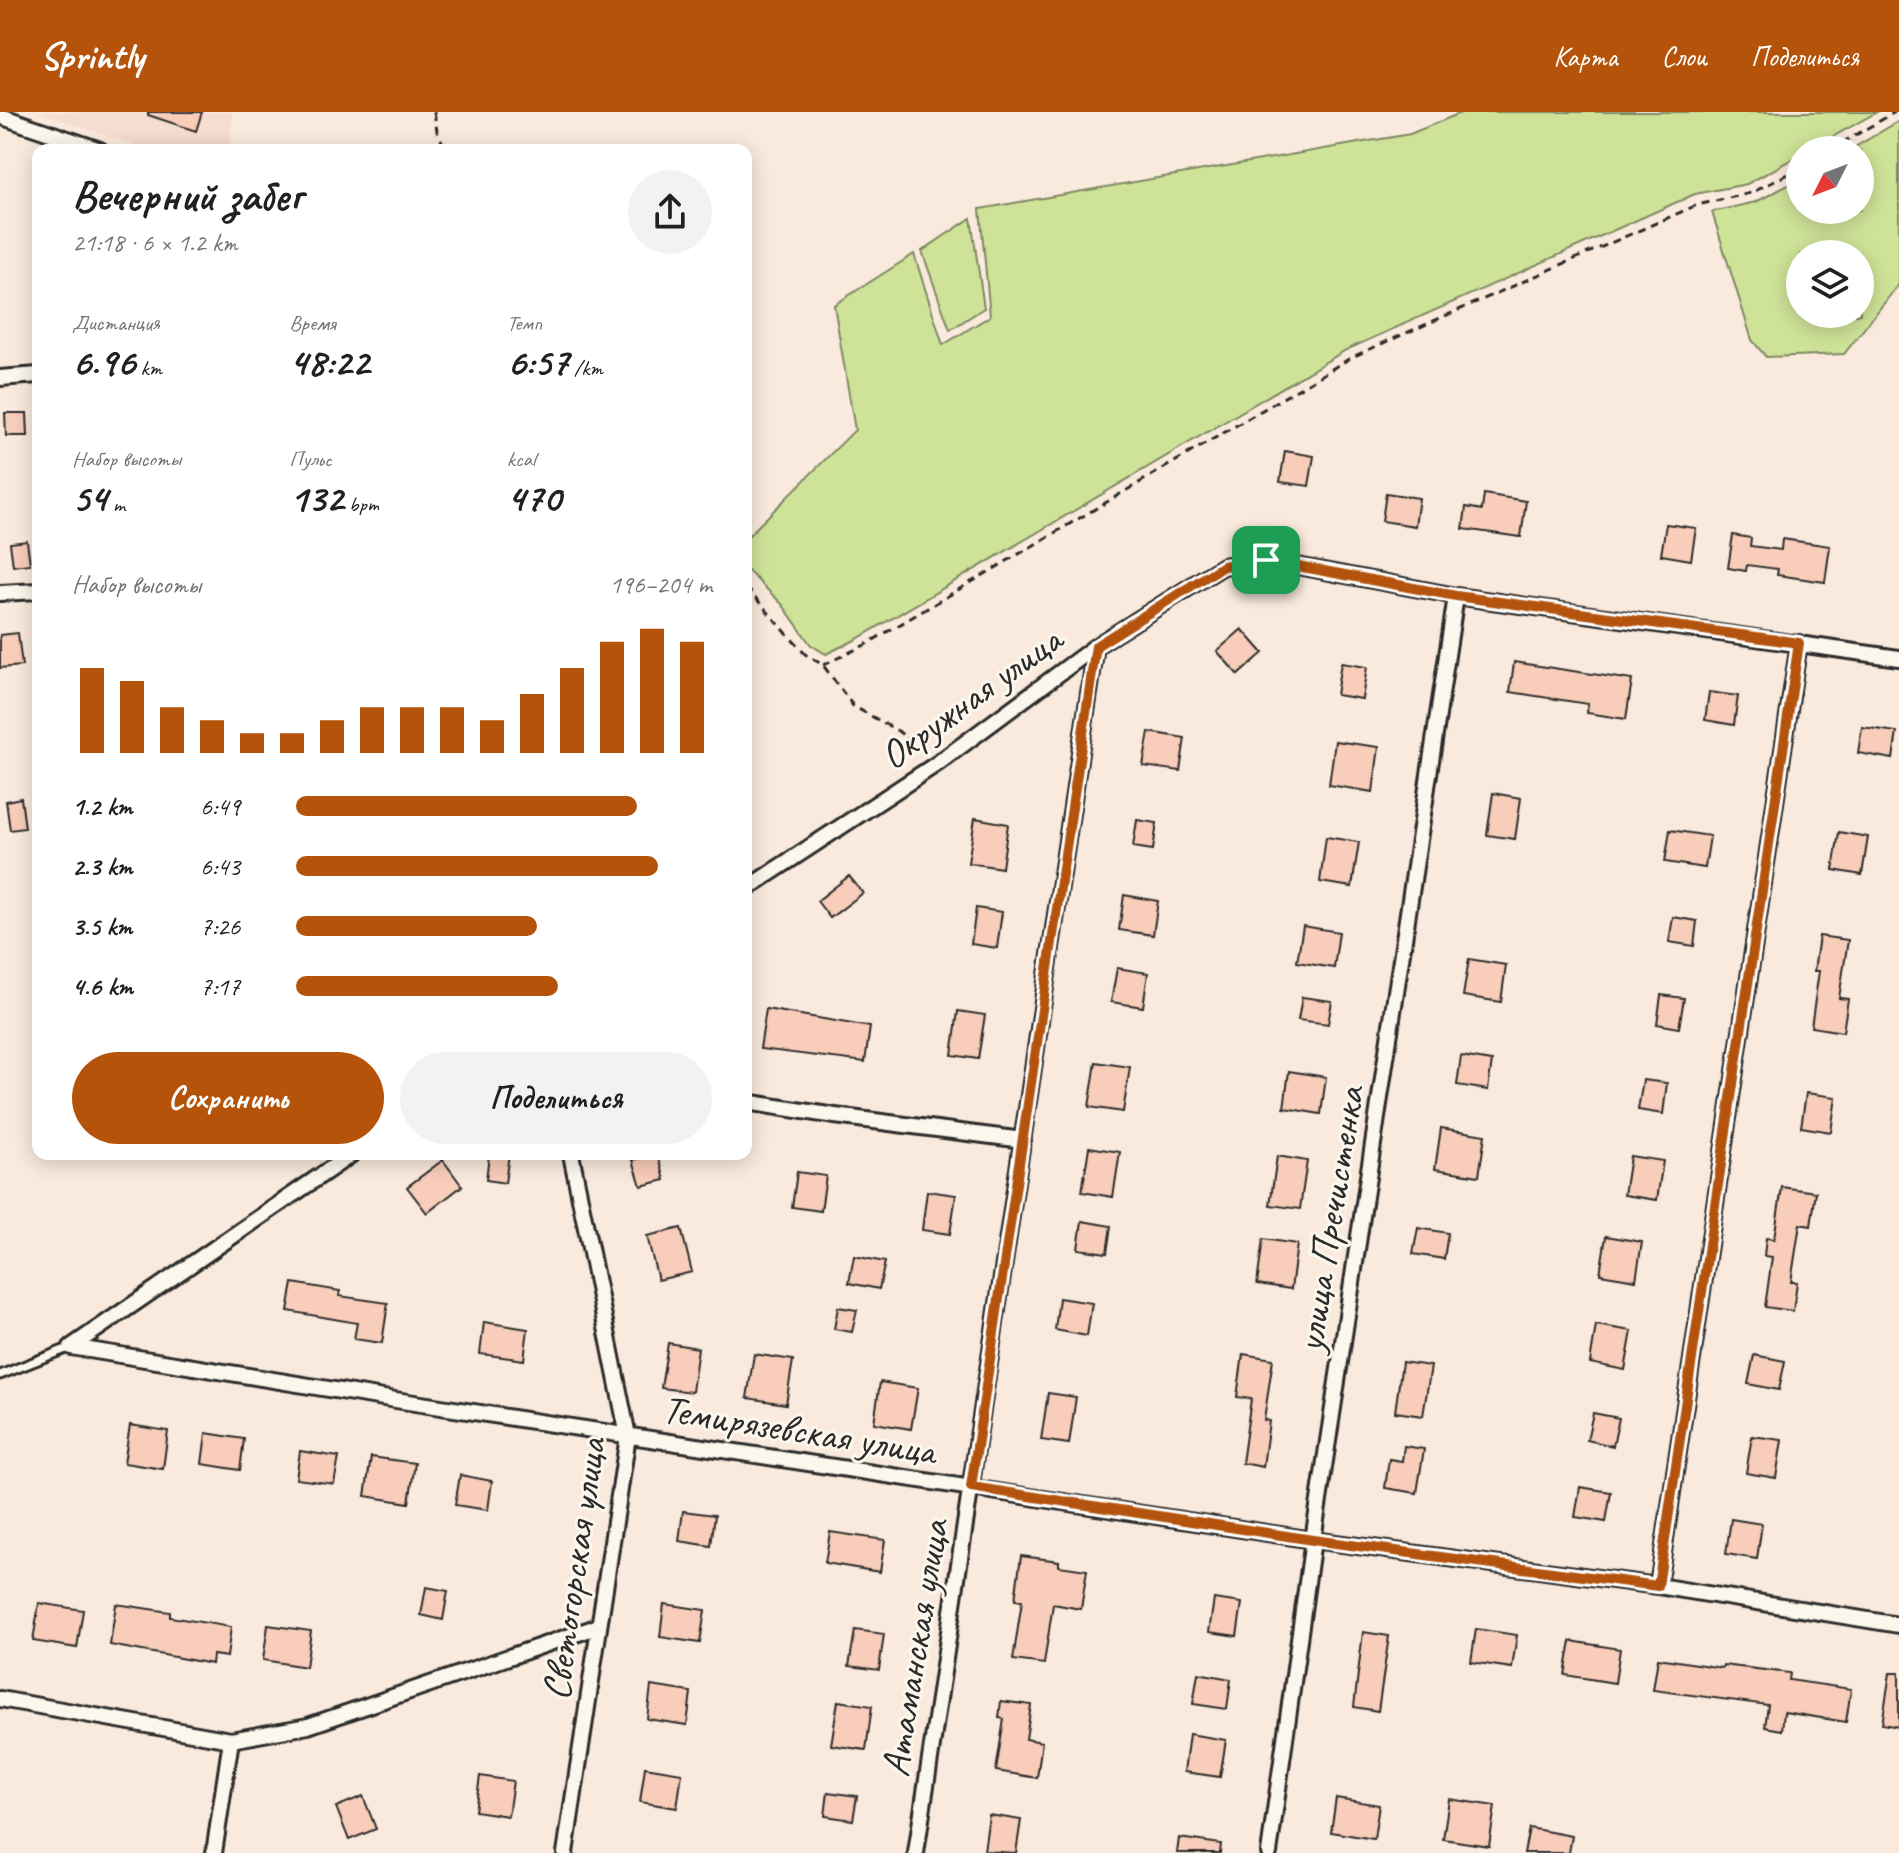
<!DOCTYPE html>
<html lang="ru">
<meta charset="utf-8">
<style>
body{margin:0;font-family:Caveat,sans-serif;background:#f2f2f2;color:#202124;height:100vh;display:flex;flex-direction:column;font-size:30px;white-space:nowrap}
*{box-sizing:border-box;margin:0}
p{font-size:26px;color:#757577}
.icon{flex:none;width:44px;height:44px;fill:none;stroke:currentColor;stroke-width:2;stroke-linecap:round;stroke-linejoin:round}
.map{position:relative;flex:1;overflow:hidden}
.details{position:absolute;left:32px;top:32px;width:720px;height:1016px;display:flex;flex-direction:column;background:#fff;border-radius:16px;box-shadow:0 4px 20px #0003}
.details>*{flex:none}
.needle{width:52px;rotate:228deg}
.fabs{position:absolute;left:1786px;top:24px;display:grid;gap:16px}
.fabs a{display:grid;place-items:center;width:88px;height:88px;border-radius:50%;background:#fff;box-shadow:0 4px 20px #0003;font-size:40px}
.pin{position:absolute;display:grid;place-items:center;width:68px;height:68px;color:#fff;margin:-34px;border-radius:16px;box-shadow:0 4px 12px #0006}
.round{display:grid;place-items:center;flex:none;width:84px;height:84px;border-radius:42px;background:#f2f2f2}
.headline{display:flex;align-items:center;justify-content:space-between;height:136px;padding:0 40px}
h1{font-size:44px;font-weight:700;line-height:60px}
.metrics{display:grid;grid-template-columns:repeat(3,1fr);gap:12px;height:136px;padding:8px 40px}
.metrics div{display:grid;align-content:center}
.metrics b{font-size:40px;font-weight:700}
.metrics small{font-size:22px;font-weight:400}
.metrics p{font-size:22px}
.chart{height:224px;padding:16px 40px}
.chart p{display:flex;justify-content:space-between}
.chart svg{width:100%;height:144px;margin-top:8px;stroke:#b45309;stroke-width:6}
.action{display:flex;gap:16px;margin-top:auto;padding:16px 40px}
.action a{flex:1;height:92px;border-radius:48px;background:#b45309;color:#fff;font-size:32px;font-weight:700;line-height:92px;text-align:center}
.action a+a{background:#f2f2f2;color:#202124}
ul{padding:0 40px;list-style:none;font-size:26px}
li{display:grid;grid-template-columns:128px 96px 1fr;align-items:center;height:60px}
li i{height:20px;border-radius:10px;background:#b45309}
header{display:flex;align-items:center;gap:48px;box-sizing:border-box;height:112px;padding:0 40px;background:#b45309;color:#fff}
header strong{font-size:38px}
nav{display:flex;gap:44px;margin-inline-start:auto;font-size:28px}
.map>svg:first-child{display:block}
</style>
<header>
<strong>Sprintly</strong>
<nav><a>Карта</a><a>Слои</a><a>Поделиться</a></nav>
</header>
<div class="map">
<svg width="1899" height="1741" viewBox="0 0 1899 1741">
<rect width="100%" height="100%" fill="#faeadd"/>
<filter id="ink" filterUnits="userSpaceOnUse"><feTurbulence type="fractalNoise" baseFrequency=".0125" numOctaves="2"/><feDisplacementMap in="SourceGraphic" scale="16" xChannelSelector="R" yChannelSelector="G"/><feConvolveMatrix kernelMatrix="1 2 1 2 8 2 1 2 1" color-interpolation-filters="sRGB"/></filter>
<g filter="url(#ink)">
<path fill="#f5ddcf" d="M38 0H232L230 38H149Z"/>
<path fill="#cfe398" stroke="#7d8762" stroke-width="2" fill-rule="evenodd" d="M1463 0H1877L1809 38H1800V43L1747 72 1695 82 1346 238 857 527 826 542 811 533 782 492 746 457V426L855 318 834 193 914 142 943 233 990 204 980 97 1410 22Z
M1899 9V172L1844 242 1766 245 1752 228 1712 100 1756 90 1800 67V98H1860V38H1850ZM1800 142H1860V202H1800Z
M971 106 984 196 950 218 922 139Z"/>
<path fill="#f8cdb9" stroke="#2b2b2b" stroke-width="2" d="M148 0H202L196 19 148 3Z
M5 301H27L28 324H6Z
M1285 339 1314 344 1309 374 1280 370Z
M1386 381 1419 386 1415 414 1382 409Z
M1484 382 1526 389 1521 425 1463 417 1466 395 1482 398Z
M1666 412 1696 416 1691 448 1661 443Z
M1733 423 1751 426 1750 434 1781 438 1782 427 1830 434 1825 470 1777 463 1778 457 1747 453 1746 459 1728 456Z
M27 429 30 452 13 454 10 431Z
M1242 517 1263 541 1238 563 1217 539Z
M18 521 22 554 0 556V523Z
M1514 550 1632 568 1626 607 1587 601 1588 592 1510 580Z
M1341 551 1367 555 1362 587 1336 583Z
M1709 580 1738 584 1734 613 1705 608Z
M1862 615 1897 620 1893 647 1858 641Z
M1149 620 1185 626 1180 659 1143 654Z
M1335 629 1379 635 1373 680 1329 673Z
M1493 681 1521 686 1515 727 1487 723Z
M21 686 25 716 10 718 6 689Z
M975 706 1008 712 1002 756 968 751Z
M1137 708 1157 711 1153 738 1133 735Z
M1670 718 1710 724 1705 756 1665 750Z
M1839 720 1868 725 1862 763 1833 758Z
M1326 725 1359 730 1352 775 1320 770Z
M849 764 863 781 830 806 817 789Z
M1124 783 1158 789 1153 823 1119 818Z
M976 796 1002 800 997 836 971 832Z
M1673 805 1697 809 1694 834 1669 830Z
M1303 814 1339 820 1334 856 1297 850Z
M1819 824 1848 828 1839 886 1848 887 1843 920 1811 915 1819 859H1814Z
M1469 847 1506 853 1501 890 1463 884Z
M1117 856 1148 861 1143 895 1111 890Z
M1661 883 1684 886 1679 916 1657 912Z
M1302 885 1332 889 1328 912 1298 908Z
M766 897 870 915 865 950 760 937Z
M958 899 985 903 978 947 952 943Z
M1461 944 1492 949 1488 978 1457 973Z
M1096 950 1130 955 1123 1000 1089 995Z
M1289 959 1326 965 1321 1002 1284 996Z
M1643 968 1667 971 1663 1002 1638 998Z
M1806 981 1836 985 1831 1020 1801 1015Z
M1441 1016 1485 1023 1479 1064 1435 1057Z
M1089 1035 1120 1040 1113 1085 1082 1080Z
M489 1042H509L505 1071 486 1068Z
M658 1042 665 1068 641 1074 633 1048Z
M1277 1044 1307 1049 1300 1097 1270 1093Z
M1630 1044 1663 1049 1657 1088 1624 1083Z
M443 1048 462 1074 427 1101 407 1075Z
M797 1060 826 1064 821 1099 792 1095Z
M1782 1075 1816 1080 1811 1114 1800 1112 1791 1170H1797L1793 1199 1765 1195 1772 1145 1764 1144 1766 1126 1774 1127Z
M927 1079 956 1083 950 1122 922 1118Z
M1082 1109 1111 1114 1107 1141 1078 1137Z
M681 1116 692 1160 658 1168 647 1124Z
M1418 1116 1448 1121 1444 1147 1413 1142Z
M1606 1124 1642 1130 1636 1168 1600 1162Z
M1263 1127 1297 1132 1291 1177 1257 1172Z
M854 1144 885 1150 879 1177 849 1171Z
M293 1171 340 1179 339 1184 388 1191 382 1231 354 1227 357 1211 288 1199Z
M1059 1186 1092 1191 1087 1224 1055 1218Z
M838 1195 857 1198 852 1220 834 1217Z
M484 1210 528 1217 524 1248 480 1242Z
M1596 1213 1632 1219 1625 1258 1590 1251Z
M668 1231 698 1236 692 1280 661 1276Z
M754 1242 793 1248 786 1292 747 1286Z
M1243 1242 1273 1247 1264 1308 1269 1309 1263 1355 1242 1351 1251 1287 1237 1285Z
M1754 1243 1785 1249 1779 1278 1748 1272Z
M1402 1250 1431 1254 1423 1304 1395 1300Z
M880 1270 918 1276 911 1317 874 1311Z
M1048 1281 1076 1285 1069 1332 1041 1328Z
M1593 1301 1619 1306 1613 1334 1587 1328Z
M130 1313 168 1319 163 1357 124 1351Z
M206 1321 244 1327 240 1358 202 1352Z
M1752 1324 1782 1328 1776 1366 1746 1361Z
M1404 1334 1424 1337 1417 1381 1385 1376 1389 1347 1402 1349Z
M300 1339 339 1345 334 1372 296 1367Z
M371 1345 415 1351 409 1391 365 1384Z
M460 1363 492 1369 488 1398 455 1393Z
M1580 1375 1611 1380 1606 1410 1575 1405Z
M683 1399 715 1403 711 1434 679 1429Z
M1731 1407 1762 1412 1757 1447 1726 1442Z
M830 1420 885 1428 880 1460 825 1451Z
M1021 1444 1059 1449V1454L1087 1458 1081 1497 1053 1492 1044 1552 1013 1548 1022 1489 1015 1488Z
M426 1475 448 1479 443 1508 421 1503Z
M1214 1487 1242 1491 1237 1524 1209 1520Z
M39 1491 83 1498 77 1536 33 1529Z
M116 1492 170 1500V1505L231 1515 227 1545 213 1543 212 1552 110 1533Z
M664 1492 705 1498 700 1531 660 1525Z
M268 1513 311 1519 306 1555 263 1548Z
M1476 1517 1517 1523 1512 1556 1471 1550Z
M855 1518 884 1522 879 1558 849 1554Z
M1363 1520 1389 1524 1378 1599 1354 1595Z
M1571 1529 1620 1537 1615 1571 1565 1563Z
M1658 1546 1722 1556 1723 1553 1790 1561 1789 1568 1851 1577 1846 1610 1784 1600 1782 1618 1765 1615 1768 1593 1653 1578Z
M1198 1561 1231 1567 1227 1597 1193 1592Z
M1890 1561H1899V1615L1882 1612Z
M651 1574 691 1580 687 1613 647 1607Z
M838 1589 872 1594 866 1638 831 1633Z
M1001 1589 1031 1593 1026 1627 1042 1630 1037 1666 996 1659 1004 1607 999 1606Z
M1189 1622 1226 1628 1220 1665 1184 1660Z
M645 1655 682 1661 677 1696 640 1690Z
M480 1664 513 1669 508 1704 475 1699Z
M828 1680 857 1684 853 1708 825 1704Z
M363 1684 376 1717 349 1728 336 1695Z
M1336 1686 1379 1693 1374 1727 1331 1720Z
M1449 1687 1495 1694 1489 1734 1443 1727Z
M989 1703 1021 1708 1016 1741 984 1739Z
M1529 1716 1572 1724 1569 1741H1524Z
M1179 1726 1221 1732 1220 1741H1177Z"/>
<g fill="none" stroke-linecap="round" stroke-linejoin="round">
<defs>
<path id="service" d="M0 1263 71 1235"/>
<path id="minor" d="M0 4 100 38
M0 266 38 263
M0 481 38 479
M746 777 938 651 1096 534 1223 454 1266 448 1456 484 1899 546
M746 990 835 1004 1023 1028
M71 1235 408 1290 1313 1428 1658 1474 1899 1513
M71 1235 352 1042
M1658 1474 1799 531
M0 1587 231 1628 308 1614 599 1514
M214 1741 231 1628
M565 1741 628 1324 571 1042
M916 1741 1096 534
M1269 1741 1313 1428 1456 484"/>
</defs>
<use href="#service" stroke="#2b2b2b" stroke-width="13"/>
<use href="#minor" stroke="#2b2b2b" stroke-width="20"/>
<path stroke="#2b2b2b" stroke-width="3" stroke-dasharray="8 6" stroke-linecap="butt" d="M434 0 437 19 446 38
M1830 38 1895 0
M746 475 805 542 823 553 853 594 898 619 925 641
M823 553 865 533 1352 245 1697 93 1751 81 1800 56"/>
<use href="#service" stroke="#fbf7ec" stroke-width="7"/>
<use href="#minor" stroke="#fbf7ec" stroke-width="14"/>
</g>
</g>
<g fill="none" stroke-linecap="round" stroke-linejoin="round" filter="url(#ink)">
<defs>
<path id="route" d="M1266 448 1456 484 1799 531 1658 1474 1313 1428 971 1375 1096 534 1223 454Z"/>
</defs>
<use href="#route" stroke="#fff" stroke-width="16"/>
<use href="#route" stroke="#b45309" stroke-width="10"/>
</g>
<g text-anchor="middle" stroke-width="6" stroke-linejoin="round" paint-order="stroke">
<g font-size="40" fill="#2b2b2b" stroke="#fbf7ec">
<text transform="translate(970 585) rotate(-36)" y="14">Окружная улица</text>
<text transform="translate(1329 1107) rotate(-81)" y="14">улица Пречистенка</text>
<text transform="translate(799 1317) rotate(9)" y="14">Темирязевская улица</text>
<text transform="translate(573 1457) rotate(-82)" y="14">Светогорская улица</text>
<text transform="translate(914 1536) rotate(-81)" y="14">Атаманская улица</text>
</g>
</g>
</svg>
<div class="fabs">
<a><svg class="needle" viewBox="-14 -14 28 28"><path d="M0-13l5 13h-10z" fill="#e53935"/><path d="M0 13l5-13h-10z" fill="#757577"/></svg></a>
<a><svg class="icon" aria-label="layers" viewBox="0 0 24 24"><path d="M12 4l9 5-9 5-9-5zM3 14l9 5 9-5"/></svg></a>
</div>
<div class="pin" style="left:1266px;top:448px;background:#1e9e55"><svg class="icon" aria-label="arrive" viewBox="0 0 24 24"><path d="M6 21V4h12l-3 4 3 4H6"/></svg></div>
<section class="details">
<div class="headline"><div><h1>Вечерний забег</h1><p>21:18 · 6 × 1.2 km</p></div><a class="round"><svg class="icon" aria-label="share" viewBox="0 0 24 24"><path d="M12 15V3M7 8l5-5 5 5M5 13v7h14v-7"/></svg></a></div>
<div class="metrics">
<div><p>Дистанция</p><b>6.96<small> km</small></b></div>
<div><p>Время</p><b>48:22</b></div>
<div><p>Темп</p><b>6:57<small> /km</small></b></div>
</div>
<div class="metrics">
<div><p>Набор высоты</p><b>54<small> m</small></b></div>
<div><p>Пульс</p><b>132<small> bpm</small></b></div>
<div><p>kcal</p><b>470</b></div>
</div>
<div class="chart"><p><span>Набор высоты</span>196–204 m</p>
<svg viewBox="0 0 160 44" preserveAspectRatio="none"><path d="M5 44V18M15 44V22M25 44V30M35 44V34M45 44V38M55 44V38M65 44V34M75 44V30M85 44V30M95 44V30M105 44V34M115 44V26M125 44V18M135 44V10M145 44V6M155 44V10"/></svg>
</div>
<ul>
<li><b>1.2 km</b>6:49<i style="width:82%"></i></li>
<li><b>2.3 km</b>6:43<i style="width:87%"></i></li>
<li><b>3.5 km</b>7:26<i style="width:58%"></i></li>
<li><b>4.6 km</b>7:17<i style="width:63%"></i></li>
</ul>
<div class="action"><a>Сохранить</a><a>Поделиться</a></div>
</section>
</div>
